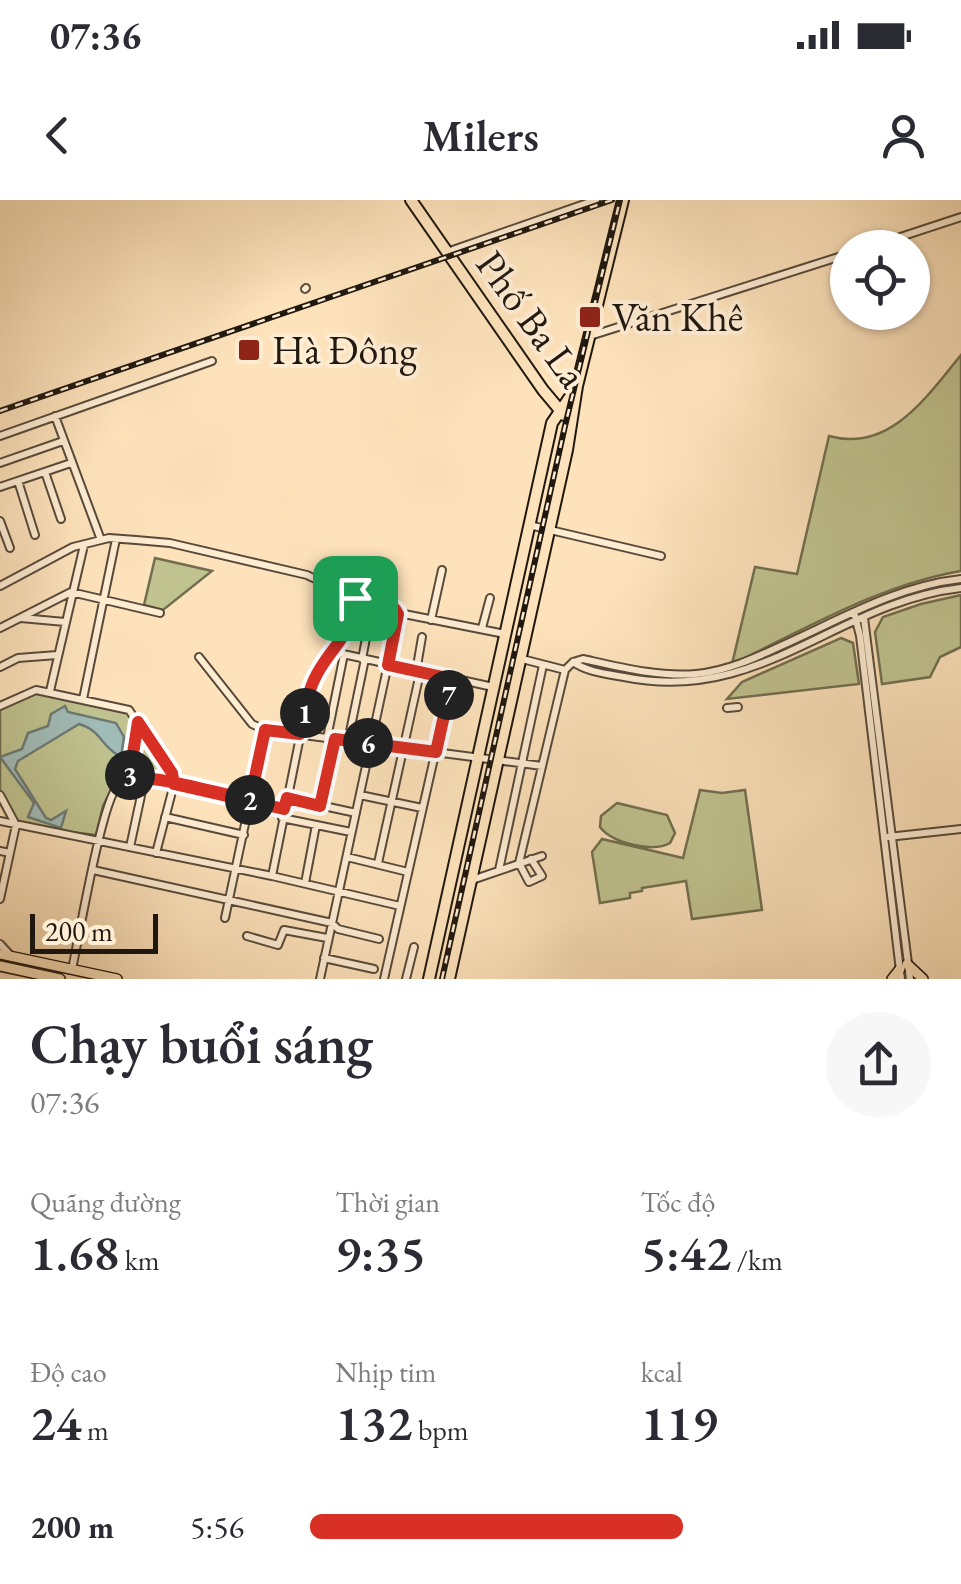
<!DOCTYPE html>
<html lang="vi">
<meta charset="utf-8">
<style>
body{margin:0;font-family:"EB Garamond",serif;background:#f7f7f7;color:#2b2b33;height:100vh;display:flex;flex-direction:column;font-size:38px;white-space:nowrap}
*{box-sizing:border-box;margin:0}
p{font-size:32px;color:#7c7c81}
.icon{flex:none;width:55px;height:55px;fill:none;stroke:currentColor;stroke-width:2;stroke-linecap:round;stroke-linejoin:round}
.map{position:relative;height:779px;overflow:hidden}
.drawer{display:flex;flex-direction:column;background:#fff;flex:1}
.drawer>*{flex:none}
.fabs{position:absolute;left:830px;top:30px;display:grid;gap:20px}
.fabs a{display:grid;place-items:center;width:100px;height:100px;border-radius:50%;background:#fff;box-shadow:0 2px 8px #0004;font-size:50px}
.scale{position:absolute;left:30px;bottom:25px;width:128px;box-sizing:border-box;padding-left:10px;border:5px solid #20180f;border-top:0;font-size:28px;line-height:35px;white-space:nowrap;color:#20180f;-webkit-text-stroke:8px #feecd3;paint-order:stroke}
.pin{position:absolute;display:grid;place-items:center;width:85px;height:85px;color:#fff;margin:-42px;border-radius:20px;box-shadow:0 5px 15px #0006}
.km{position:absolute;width:50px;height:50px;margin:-25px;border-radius:50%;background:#222;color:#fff;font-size:28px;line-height:50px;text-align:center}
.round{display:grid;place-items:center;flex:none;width:105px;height:105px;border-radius:52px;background:#f7f7f7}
.head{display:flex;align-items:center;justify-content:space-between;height:170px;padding:0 30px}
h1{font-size:55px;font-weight:600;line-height:75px}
.figures{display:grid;grid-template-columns:repeat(3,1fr);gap:15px;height:170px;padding:10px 30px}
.figures div{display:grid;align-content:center}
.figures b{font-size:50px;font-weight:600}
.figures small{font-size:28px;font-weight:400}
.figures p{font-size:28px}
ul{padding:0 30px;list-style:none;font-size:32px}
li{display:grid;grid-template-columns:160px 120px 1fr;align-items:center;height:75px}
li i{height:25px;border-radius:12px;background:#d93025}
.status{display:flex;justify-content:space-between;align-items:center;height:70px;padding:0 50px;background:#fff;direction:ltr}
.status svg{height:28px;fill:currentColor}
header{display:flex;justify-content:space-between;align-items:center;height:130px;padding:0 30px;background:#fff;font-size:45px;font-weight:600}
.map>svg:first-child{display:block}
</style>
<div class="status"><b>07:36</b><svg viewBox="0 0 49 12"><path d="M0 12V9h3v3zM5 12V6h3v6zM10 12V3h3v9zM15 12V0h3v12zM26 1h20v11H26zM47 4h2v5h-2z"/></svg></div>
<header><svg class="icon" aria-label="back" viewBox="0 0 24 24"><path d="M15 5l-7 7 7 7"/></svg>Milers<svg class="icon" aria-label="person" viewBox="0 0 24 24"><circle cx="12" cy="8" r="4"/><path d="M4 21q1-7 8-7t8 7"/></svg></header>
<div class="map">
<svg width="961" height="779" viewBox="0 0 961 779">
<rect width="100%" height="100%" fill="#fde2bb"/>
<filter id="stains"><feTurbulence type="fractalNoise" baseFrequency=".002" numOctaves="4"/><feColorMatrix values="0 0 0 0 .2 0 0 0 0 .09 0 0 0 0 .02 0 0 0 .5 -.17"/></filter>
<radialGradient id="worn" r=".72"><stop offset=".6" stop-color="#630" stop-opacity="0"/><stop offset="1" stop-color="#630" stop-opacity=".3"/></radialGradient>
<path fill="#c0c38f" stroke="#706e4f" stroke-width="2.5" d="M961 155V371C879 385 806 429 732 464L755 367 797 374 829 236C890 253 927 196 961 155Z
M155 358 212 371 163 410 144 405Z
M961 395V447L940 457 930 477 882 484 875 432 883 417 921 404Z
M841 438 853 443 859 484 727 499 742 482Z
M34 492 128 512 167 575 166 580 145 575 116 581 103 606 96 635 34 628 17 622 0 590V510Z
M700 590 722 593 745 590 762 710 692 719 686 681 642 688V691L630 693V698L600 703 592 652 602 639 683 658Z
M617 603 667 615 675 633 670 643C653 653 612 643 600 627L601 616Z"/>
<path fill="#a1bcb7" stroke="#6d7a74" stroke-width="2.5" d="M65 506 68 512 116 523 124 537 122 552 118 555C100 545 102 531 79 524L18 561 15 569 46 618 51 620 66 611 61 628 28 617 34 603 0 557 22 549 28 533 48 526 51 514Z"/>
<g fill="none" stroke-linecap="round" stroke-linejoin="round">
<defs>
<path id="minor" d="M867 48 961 17
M447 52 596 0
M305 89 306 88
M590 136 848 54
M55 216 101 340
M0 236 212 161
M0 263 63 241
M45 272 61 319
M18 281 35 335
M0 287 71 263
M0 321 10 348
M529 325 661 356
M0 386 73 347 109 338 136 340 170 343 307 375 355 398 395 409 399 413 505 434
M854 412 860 436 901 779
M21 418 65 422
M864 418 910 779
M431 420 442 370
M0 428 71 392 160 413
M482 428 490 398
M334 452 493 487
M199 457 252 524 265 530 542 566
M362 459 373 402
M522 459 565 470
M573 462C587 472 607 474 624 477 760 505 837 402 961 388
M573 462 583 459C619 467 658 477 696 474 727 471 755 458 783 445 841 419 897 386 961 379
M0 467 18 458 57 455
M416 472 422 437
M50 491 84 345
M83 499 116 339
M0 506 36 490 129 510 172 573 174 584 156 653
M727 508 738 507
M327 538 344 454
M348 541 365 459
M129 579 138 522
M0 595 16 625 0 699
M360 595 422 608
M287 598 356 613
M320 606 335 539
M165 617 244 635
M282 618 351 632
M0 621 272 676 400 706
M888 637 961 629
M130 647 145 577
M0 651 10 653
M347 657 408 672
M378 663 420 473
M519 663 565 470 573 462
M519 663 529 682 542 676 531 659
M93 670 332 723 338 729 379 739
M499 670 543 465
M272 676 308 497 317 473 352 423 355 398
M472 680 542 656
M305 683 316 625
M225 718 265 530
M247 736 278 745 284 730 327 738
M0 744 11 756
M324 758 374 769
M72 769C79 738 101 605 117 587 125 579 134 577 145 577L284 609
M320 779 399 413
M384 779 452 479
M406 779 414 747"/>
<path id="major" d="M0 754 117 779
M907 764 923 779
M0 766 60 779
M892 779 900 769"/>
<path id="highway" d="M411 0 543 190 564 215
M429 779 552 223 574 191
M449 779 567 250 577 186 623 0"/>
</defs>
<use href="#minor" stroke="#574a3a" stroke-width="10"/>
<use href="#major" stroke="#20180f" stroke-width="12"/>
<use href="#highway" stroke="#20180f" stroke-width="14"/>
<use href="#minor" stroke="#feecd3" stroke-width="6"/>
<use href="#major" stroke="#fde2bb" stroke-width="9"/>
<use href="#highway" stroke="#fde2bb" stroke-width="10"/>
<defs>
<path id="rail" d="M0 211 612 0
M442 779 565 226 620 0"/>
</defs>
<use href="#rail" stroke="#20180f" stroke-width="6"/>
<use href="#rail" stroke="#feecd3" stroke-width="2.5" stroke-dasharray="8" stroke-linecap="butt"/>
</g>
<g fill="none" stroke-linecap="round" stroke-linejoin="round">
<defs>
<path id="route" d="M355 398C350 439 335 442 317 474 307 492 304 514 300 534L265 530 250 600C224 595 151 573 129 579L138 522 172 573 174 584 284 609 287 598 320 606 335 539 436 552 452 479 388 465 398 414 395 409 355 398"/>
</defs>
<use href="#route" stroke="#fff" stroke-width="20"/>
<use href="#route" stroke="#d93025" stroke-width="12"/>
</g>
<g fill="#8f2418" stroke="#feecd3" stroke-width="4">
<rect x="578" y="105" width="24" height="24" rx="5"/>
<rect x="237" y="138" width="24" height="24" rx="5"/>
</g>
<g text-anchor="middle" stroke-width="8" stroke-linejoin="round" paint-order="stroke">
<g font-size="40" fill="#20180f" stroke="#feecd3" text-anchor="start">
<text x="612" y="131">Văn Khê</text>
<text x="272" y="164">Hà Đông</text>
</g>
<g font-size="40" fill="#20180f" stroke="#feecd3">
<text transform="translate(532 119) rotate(54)" y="14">Phố Ba La</text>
</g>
</g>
<rect width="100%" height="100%" filter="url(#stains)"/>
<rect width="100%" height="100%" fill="url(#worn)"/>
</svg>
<div class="fabs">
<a><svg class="icon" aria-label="locate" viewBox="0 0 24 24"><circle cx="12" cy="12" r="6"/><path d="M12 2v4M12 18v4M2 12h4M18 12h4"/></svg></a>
</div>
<div class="scale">200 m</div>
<div class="pin" style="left:355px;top:398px;background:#1e9e55"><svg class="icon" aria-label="arrive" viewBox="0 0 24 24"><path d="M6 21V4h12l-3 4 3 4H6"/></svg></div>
<b class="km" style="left:305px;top:513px">1</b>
<b class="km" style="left:250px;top:600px">2</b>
<b class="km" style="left:130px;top:575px">3</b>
<b class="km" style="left:368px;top:543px">6</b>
<b class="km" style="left:449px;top:495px">7</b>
</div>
<section class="drawer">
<div class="head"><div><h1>Chạy buổi sáng</h1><p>07:36</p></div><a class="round"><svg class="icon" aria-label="share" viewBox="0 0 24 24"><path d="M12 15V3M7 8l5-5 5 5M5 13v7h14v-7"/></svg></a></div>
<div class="figures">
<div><p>Quãng đường</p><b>1.68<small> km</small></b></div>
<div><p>Thời gian</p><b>9:35</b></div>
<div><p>Tốc độ</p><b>5:42<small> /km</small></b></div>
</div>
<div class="figures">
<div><p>Độ cao</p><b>24<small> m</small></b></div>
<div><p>Nhịp tim</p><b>132<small> bpm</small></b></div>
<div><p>kcal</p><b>119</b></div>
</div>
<ul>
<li><b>200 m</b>5:56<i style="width:60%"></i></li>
</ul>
</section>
